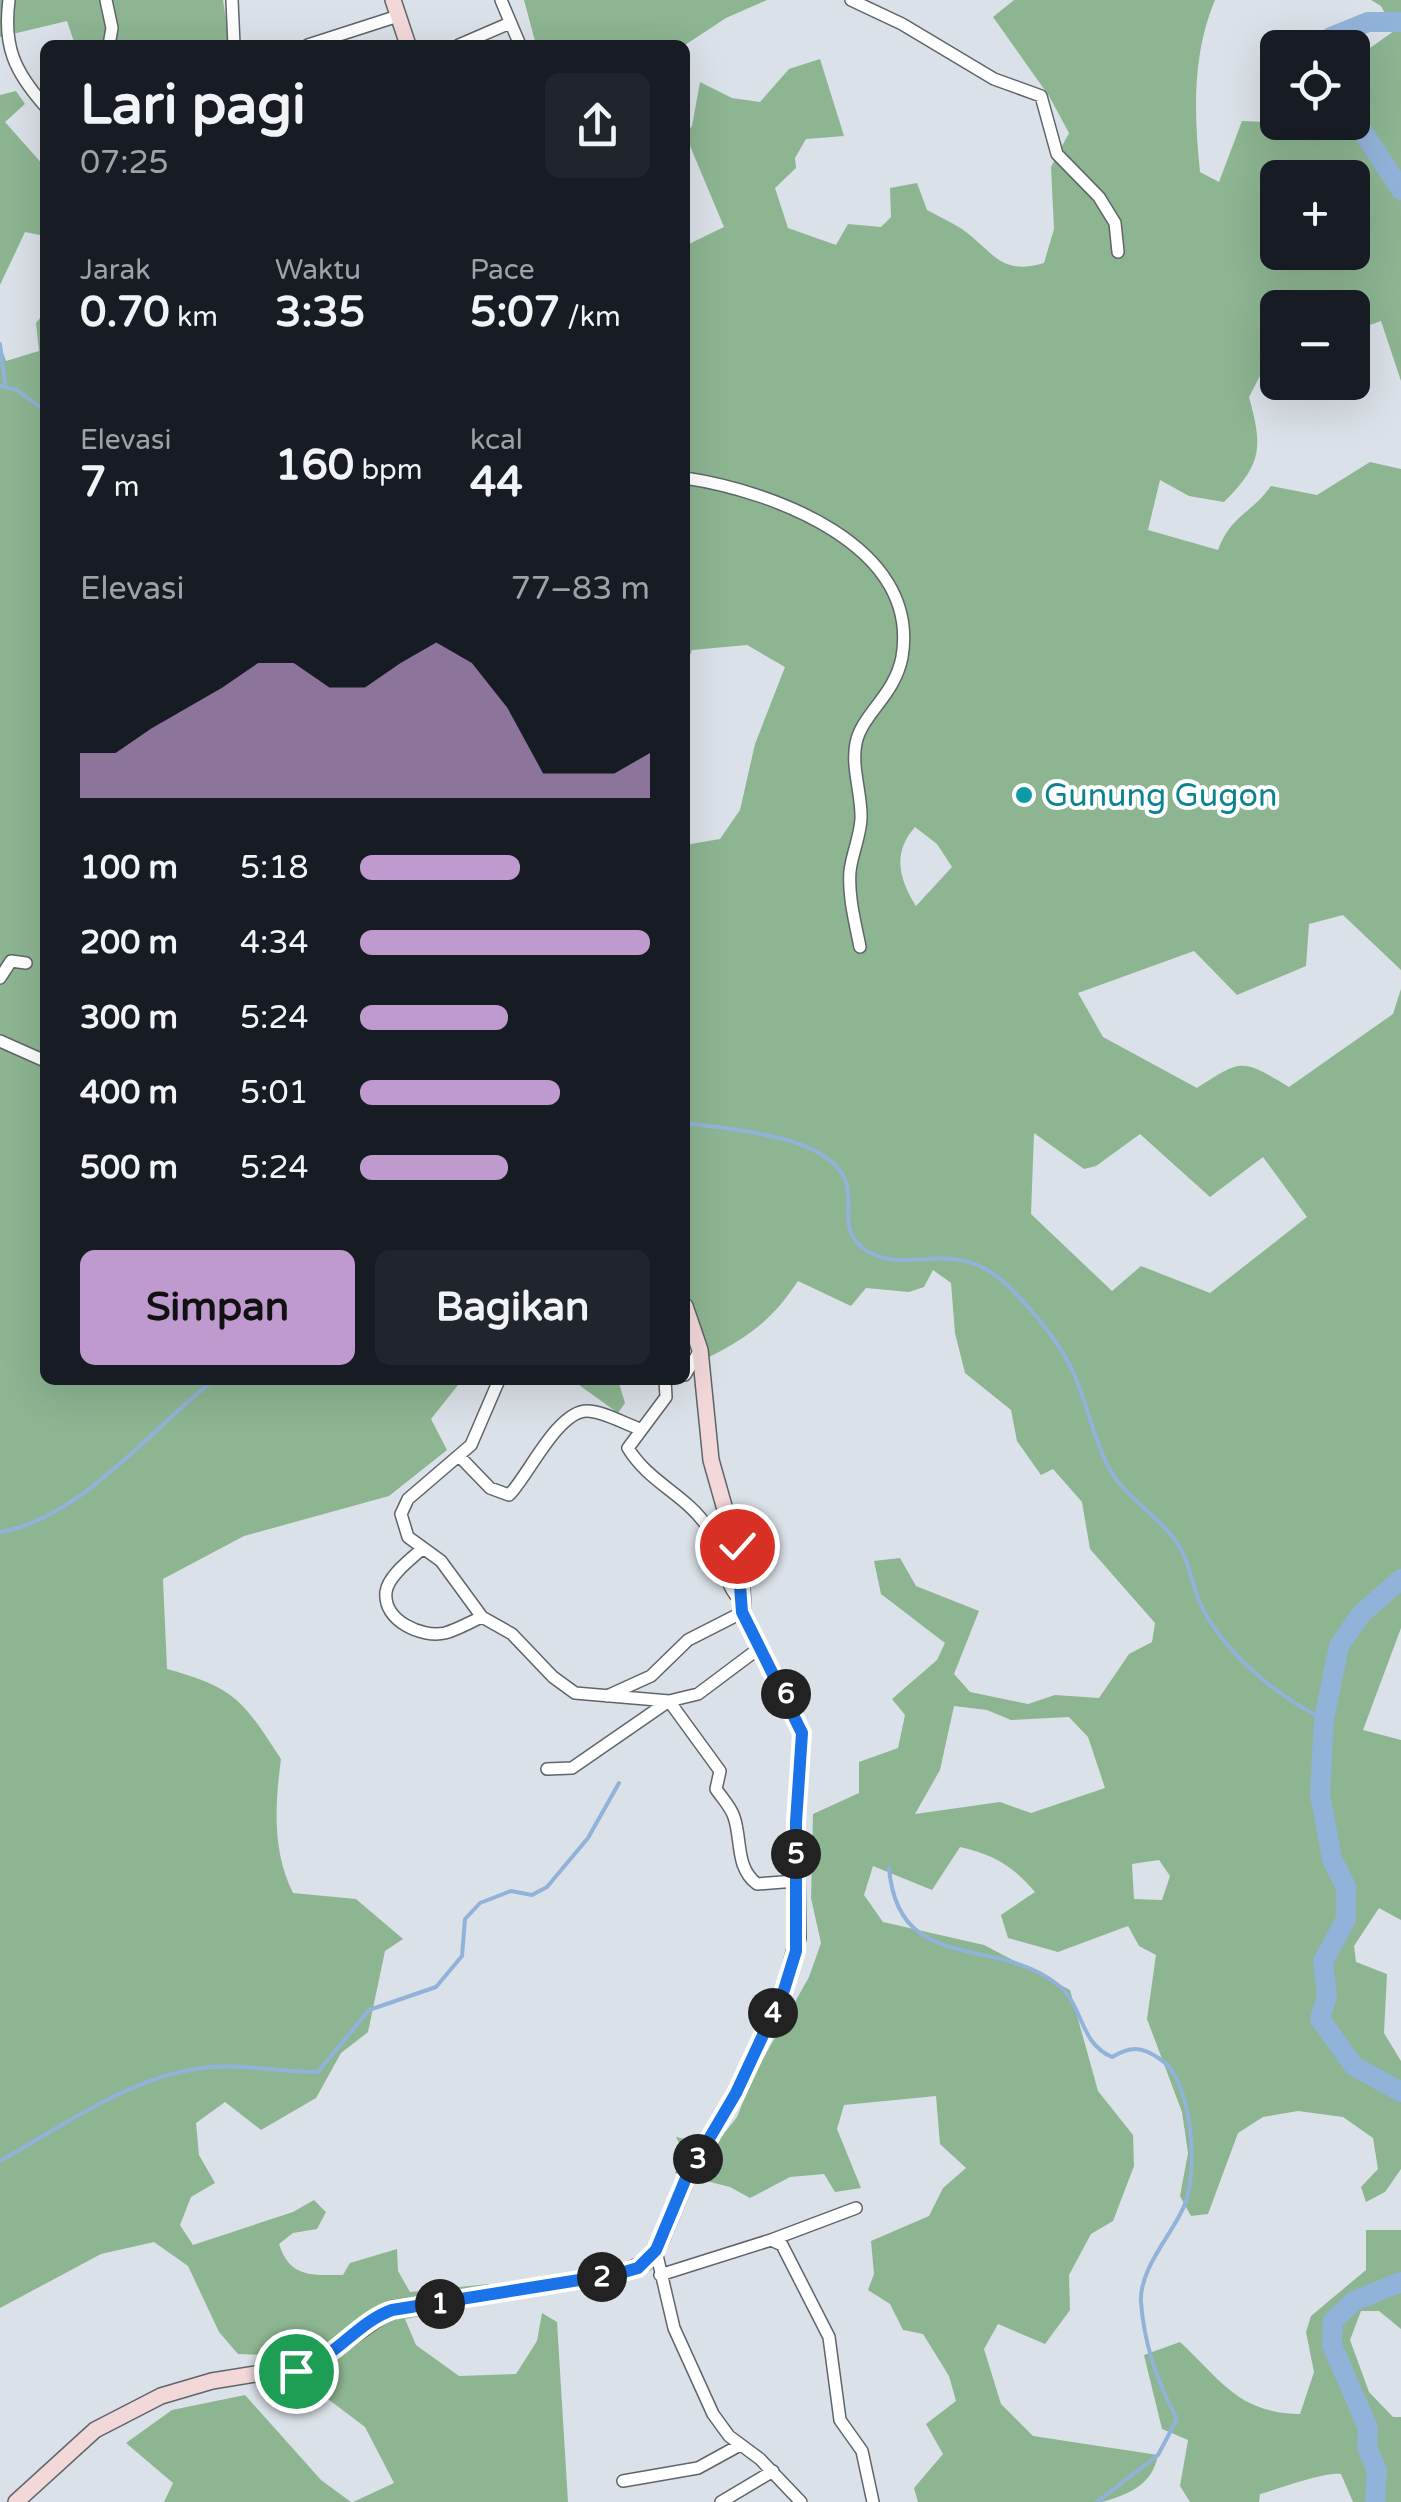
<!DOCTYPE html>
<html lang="id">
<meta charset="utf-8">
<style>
body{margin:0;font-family:"Varela Round",sans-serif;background:#20242c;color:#f1f3f6;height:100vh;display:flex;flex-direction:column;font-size:38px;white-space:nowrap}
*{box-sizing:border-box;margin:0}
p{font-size:32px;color:#9ea1a6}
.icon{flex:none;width:55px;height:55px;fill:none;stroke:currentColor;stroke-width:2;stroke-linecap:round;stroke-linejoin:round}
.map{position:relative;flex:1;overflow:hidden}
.details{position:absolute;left:40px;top:40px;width:650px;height:1345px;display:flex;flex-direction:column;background:#171b24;border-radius:15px;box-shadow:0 10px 40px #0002}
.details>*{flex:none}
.buttons{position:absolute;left:1260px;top:30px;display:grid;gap:20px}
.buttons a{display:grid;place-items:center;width:110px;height:110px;border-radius:15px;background:#171b24;box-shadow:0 10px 40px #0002;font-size:50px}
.pin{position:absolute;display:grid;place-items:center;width:85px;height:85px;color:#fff;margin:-42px;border:5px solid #fff;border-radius:50%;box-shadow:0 2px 10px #0007}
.km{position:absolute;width:50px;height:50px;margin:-25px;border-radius:50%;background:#222;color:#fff;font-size:28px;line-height:50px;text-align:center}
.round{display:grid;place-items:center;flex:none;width:105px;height:105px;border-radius:15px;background:#20242c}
.overview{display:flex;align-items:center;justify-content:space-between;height:170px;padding:0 40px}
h1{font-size:55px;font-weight:700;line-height:75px}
.stats{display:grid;grid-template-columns:repeat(3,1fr);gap:15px;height:170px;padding:10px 40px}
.stats div{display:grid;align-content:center}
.stats b{font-size:42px;font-weight:700}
.stats small{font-size:28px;font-weight:400}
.stats p{font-size:28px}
.chart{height:280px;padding:20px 40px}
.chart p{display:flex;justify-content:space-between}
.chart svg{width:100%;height:180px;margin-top:10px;fill:#bf9ace;opacity:.7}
.cta{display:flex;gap:20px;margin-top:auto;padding:20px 40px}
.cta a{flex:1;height:115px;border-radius:15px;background:#bf9ace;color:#111;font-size:40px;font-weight:700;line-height:115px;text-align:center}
.cta a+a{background:#20242c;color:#f1f3f6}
ul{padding:0 40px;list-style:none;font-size:32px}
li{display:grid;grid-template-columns:160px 120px 1fr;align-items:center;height:75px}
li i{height:25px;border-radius:12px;background:#bf9ace}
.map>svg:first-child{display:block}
</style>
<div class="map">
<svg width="1401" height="2502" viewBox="0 0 1401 2502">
<rect width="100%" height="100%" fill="#dbe1e8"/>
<path fill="#8db592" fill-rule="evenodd" d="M0 0H223L230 45H75L67 21 0 37Z
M524 0H767L726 18 685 45H536Z
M1014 0H1215C1192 54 1194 114 1200 172L1219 182 1242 121 1365 126 1353 100V60L1394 31 1381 6 1371 0H1401V381L1381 321 1353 331 1352 308H1278L1277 367 1260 376 1249 397C1263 448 1262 464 1224 502L1189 496 1160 480 1148 530 1218 550C1232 514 1250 515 1271 486L1317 495 1370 462 1401 469V970L1343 915 1309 924 1306 966 1237 995 1194 951 1078 993 1103 1037 1197 1088C1243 1058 1242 1059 1289 1087L1393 1014 1401 989V1628L1363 1730 1401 1740V1920L1379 1908 1354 1946 1356 1962 1387 1974 1384 2033 1401 2061V2169L1385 2192 1366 2202 1361 2187 1378 2169 1373 2138 1343 2117 1298 2111 1263 2117 1238 2133 1208 2214 1191 2216 1180 2196 1188 2153 1182 2112 1147 2019 1156 1955 1139 1946 1128 1926 1058 1952 1008 1938 1001 1915 1035 1892C1012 1865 994 1855 960 1847L932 1890 873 1866 864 1895 883 1922 984 1945 1070 1990 1098 2091 1133 2135 1134 2166 1113 2221 1091 2234 1069 2275 1070 2310 1045 2344 998 2324 984 2349 1001 2404 1033 2436 1158 2455C1152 2485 1130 2494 1102 2502H918L914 2488 943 2454 926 2424 956 2401 949 2376 923 2334 903 2330 890 2304 868 2290 874 2274 871 2241 929 2216 943 2188 966 2168 940 2144 936 2096 844 2105 837 2129 861 2188 835 2192 824 2174 790 2177 750 2198 730 2187 675 2173 685 2154 676 2137 715 2145 737 2117 754 2075 809 1977 821 1943 811 1898 813 1814 859 1793V1762L898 1748 905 1715 892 1699 937 1660 945 1643 881 1594 874 1561 900 1558 916 1586 979 1611 954 1674 970 1692 1028 1704 1055 1695 1099 1698 1129 1654 1152 1642 1155 1623 1090 1549 1082 1502 1053 1469 1041 1475 1017 1441 1011 1410 965 1373 955 1333 951 1283 933 1270 924 1287 909 1292 866 1288 851 1306 798 1281C773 1319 748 1338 707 1358L685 1339V845L720 839 740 810 755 744 785 667 747 645 692 650 685 667V238L689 244 724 227 685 134 692 126 700 82 732 98 760 102 789 69 820 59 844 136 806 139 795 158 796 168 775 188 788 228 836 245 848 224 881 227 891 217 890 188 917 183 927 210C938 216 951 222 962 229 994 252 1000 276 1044 263L1054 229 1051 167 1069 133 1049 96 993 17ZM1278 178H1352V252H1278ZM915 827 937 844 952 867 916 906C899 879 892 853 915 827ZM1034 1133 1084 1169 1096 1166 1140 1134 1210 1197 1263 1157 1307 1217 1210 1293 1141 1266 1112 1291 1031 1214ZM954 1706 987 1710 1011 1720 1069 1717 1088 1737 1105 1788 1031 1813 1000 1802 915 1814 940 1770ZM1159 1860 1170 1876 1162 1900 1134 1899 1132 1864Z
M16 91 25 104 5 122 45 167V236L25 232 0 285V95Z
M45 311V1380H462L431 1419 447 1450 389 1496 244 1536 163 1579 167 1669C236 1688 243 1701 281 1759 275 1805 272 1851 293 1893L356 1899 403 1939 385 1951 368 2032 341 2053 316 2098 261 2130 225 2102 196 2123 199 2155 215 2183 191 2197 180 2225 193 2245 293 2212 314 2200 326 2212 317 2229 293 2233 279 2244C290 2278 311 2275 343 2275L350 2263 397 2249 398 2271 410 2292 489 2284 495 2302 405 2319 416 2345 459 2376 516 2374 537 2341 542 2313 557 2322 568 2502H353L394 2483 365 2427 320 2393 290 2356 238 2354 219 2332 188 2266 154 2242 101 2254 0 2308V345L6 361 39 351 36 323Z
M572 1380H618L625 1403 618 1413Z
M1366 2230H1401V2329L1379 2311H1361L1350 2340 1369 2392 1393 2417H1401V2502H1353L1341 2474C1323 2472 1282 2488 1260 2494L1259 2502H1190L1180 2486 1188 2440 1162 2429 1144 2355 1180 2342C1221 2380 1238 2413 1300 2414L1314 2372 1306 2332 1311 2316 1366 2270Z
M245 2395 321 2480 351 2502H164L173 2483 126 2443 172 2410Z"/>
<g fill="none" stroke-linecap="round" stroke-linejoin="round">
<path stroke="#92b3d9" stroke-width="4" d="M0 344 5 383
M0 386 17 390 45 411
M685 1123C725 1129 836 1134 847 1186 852 1209 840 1231 863 1248 909 1282 956 1227 1016 1294 1038 1317 1061 1345 1074 1374 1087 1404 1093 1437 1108 1466 1124 1498 1158 1514 1178 1544 1190 1563 1191 1581 1199 1601 1221 1650 1277 1697 1324 1719
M0 1532C79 1520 152 1428 214 1380
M889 1868C898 1976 995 1934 1058 1985 1084 2006 1079 2043 1112 2057 1131 2046 1141 2046 1160 2059 1193 2080 1198 2170 1185 2204 1173 2234 1139 2268 1141 2302 1144 2344 1157 2382 1177 2419L1158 2455 1097 2502
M0 2161C65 2125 133 2074 210 2067 245 2064 282 2072 318 2072L369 2010 436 1987 462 1956 465 1919 480 1903 511 1891 532 1895 547 1887 588 1838 619 1783"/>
<path stroke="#92b3d9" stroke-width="20" d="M1327 48 1331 37 1368 22H1401
M1352 115 1401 190
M1401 1579 1361 1614 1339 1646 1324 1719 1320 1794 1332 1859 1346 1887V1919L1323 1962 1327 1996 1320 2019 1354 2066 1401 2092
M1375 2502 1377 2471 1367 2447 1368 2428 1332 2345 1333 2321 1354 2301 1401 2282"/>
<defs>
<path id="street" d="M9 0C3 46 14 71 45 106
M106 0 112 28 109 45
M232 0 234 45
M501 0 520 45
M851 0 902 24 994 79 1041 96 1057 154 1099 197 1115 223 1118 252
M308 45 398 16
M459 45 510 23
M685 478C772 491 921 545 902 657 895 695 862 714 856 743 851 768 862 794 861 819 860 837 852 854 850 871 848 896 855 922 860 947
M0 978 11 961 26 963
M0 1041 45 1061
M685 1375 700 1350
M499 1380 471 1445 408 1499 401 1514 408 1537 441 1561 482 1617 512 1634 553 1677 575 1693 669 1701 698 1694 762 1646
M665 1380 666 1397 628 1448C649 1483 687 1495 708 1528 719 1546 726 1592 740 1599
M460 1457 490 1488 509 1495C527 1478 557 1411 587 1411 603 1411 625 1424 640 1429
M422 1549C411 1559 388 1576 386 1592 383 1621 422 1638 445 1633 457 1630 470 1622 482 1617
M607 1696 651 1676 688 1640 743 1612
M547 1769 572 1768 669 1701 720 1771 716 1789C722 1798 731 1807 734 1817 742 1840 735 1867 757 1884L796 1881
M771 2240 856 2208
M656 2251 674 2328 713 2414 729 2436 760 2459 801 2502
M660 2275 771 2240 782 2245 829 2337 840 2420 862 2451 873 2502
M623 2481 698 2468 740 2445
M721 2502 773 2471"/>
<path id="secondary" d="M393 0 408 45
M16 2502 95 2430 161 2396 212 2381 312 2365 391 2309 617 2275 645 2263 660 2243 687 2178 736 2093 784 1990 798 1938 796 1822 802 1733 743 1612 741 1566 711 1460 700 1350 685 1306"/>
</defs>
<use href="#street" stroke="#5f656a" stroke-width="14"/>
<use href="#secondary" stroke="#5f656a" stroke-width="18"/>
<use href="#street" stroke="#fff" stroke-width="11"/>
<use href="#secondary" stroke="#f3d8da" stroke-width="15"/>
</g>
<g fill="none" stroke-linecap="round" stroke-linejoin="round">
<defs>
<path id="route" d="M296 2371C336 2358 356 2323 392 2310L617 2274 638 2268 656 2250 686 2178 736 2093 784 1990 796 1951V1822L802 1733 742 1612 737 1546"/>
</defs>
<use href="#route" stroke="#fff" stroke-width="20"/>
<use href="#route" stroke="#1a73e8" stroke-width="12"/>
</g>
<circle fill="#0f9aa8" stroke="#fff" stroke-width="4" cx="1024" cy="795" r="10"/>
<g text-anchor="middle" stroke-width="8" stroke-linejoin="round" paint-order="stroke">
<g font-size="32" fill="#0d838f" stroke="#fff" text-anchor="start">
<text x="1044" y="806">Gunung Gugon</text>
</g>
</g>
</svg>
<div class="buttons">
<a><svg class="icon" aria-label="locate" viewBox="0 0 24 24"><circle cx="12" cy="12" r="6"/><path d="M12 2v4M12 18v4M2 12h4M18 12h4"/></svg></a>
<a>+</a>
<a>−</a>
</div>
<div class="pin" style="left:296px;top:2371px;background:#1e9e55"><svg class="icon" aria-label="arrive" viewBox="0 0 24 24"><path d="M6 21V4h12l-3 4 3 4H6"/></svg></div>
<div class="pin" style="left:737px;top:1546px;background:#d93025"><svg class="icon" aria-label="check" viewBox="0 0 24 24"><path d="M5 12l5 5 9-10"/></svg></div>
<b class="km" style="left:440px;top:2304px">1</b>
<b class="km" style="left:602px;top:2277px">2</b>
<b class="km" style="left:698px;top:2159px">3</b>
<b class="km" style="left:773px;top:2013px">4</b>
<b class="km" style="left:796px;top:1854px">5</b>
<b class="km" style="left:786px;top:1694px">6</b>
<section class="details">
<div class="overview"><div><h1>Lari pagi</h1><p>07:25</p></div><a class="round"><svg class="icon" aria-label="share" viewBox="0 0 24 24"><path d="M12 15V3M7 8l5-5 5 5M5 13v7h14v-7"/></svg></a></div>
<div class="stats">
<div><p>Jarak</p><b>0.70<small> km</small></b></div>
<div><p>Waktu</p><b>3:35</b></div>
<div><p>Pace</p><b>5:07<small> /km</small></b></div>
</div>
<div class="stats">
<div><p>Elevasi</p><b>7<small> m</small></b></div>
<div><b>160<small> bpm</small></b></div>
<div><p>kcal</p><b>44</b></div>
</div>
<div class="chart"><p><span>Elevasi</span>77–83 m</p>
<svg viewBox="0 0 160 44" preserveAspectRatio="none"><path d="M0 44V33L10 33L20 27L30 22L40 17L50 11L60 11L70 17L80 17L90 11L100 6L110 11L120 22L130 38L140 38L150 38L160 33V44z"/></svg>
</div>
<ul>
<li><b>100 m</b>5:18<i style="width:55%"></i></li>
<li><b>200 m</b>4:34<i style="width:100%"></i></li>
<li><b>300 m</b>5:24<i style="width:51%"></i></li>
<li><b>400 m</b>5:01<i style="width:69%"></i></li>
<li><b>500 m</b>5:24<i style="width:51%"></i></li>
</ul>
<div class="cta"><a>Simpan</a><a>Bagikan</a></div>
</section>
</div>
